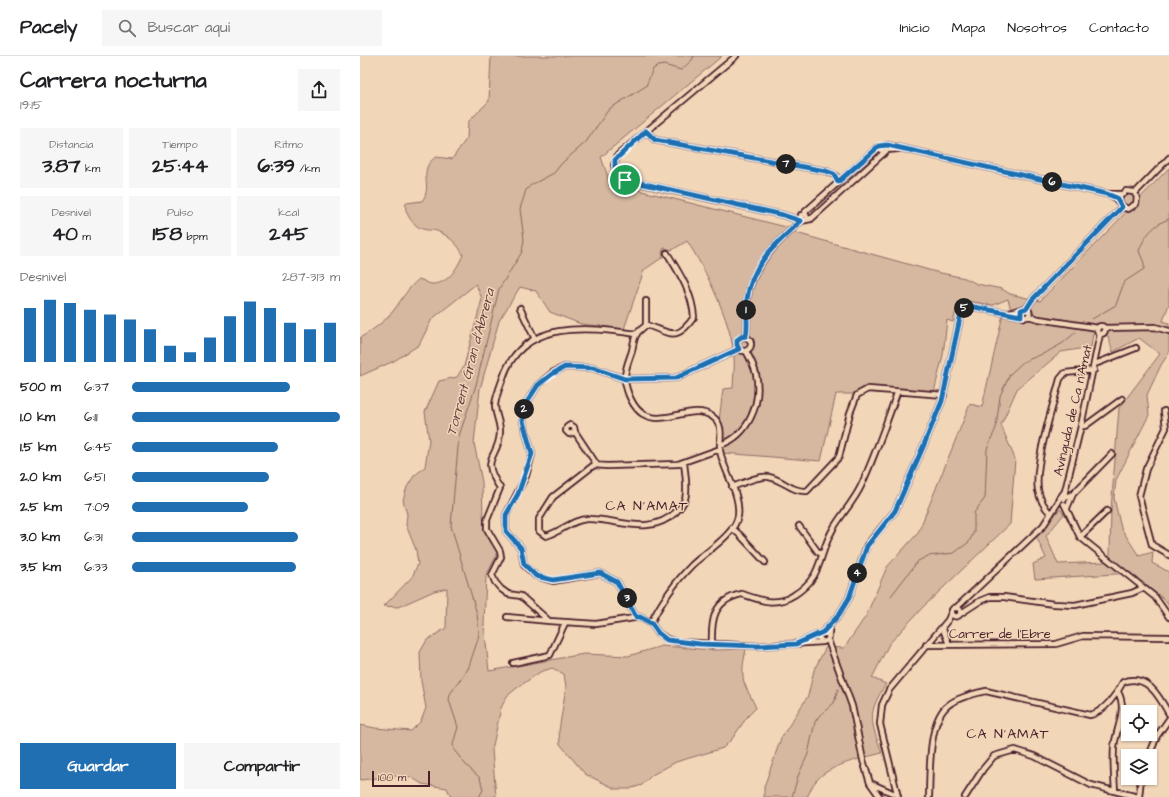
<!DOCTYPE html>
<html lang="es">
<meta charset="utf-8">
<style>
body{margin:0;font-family:"Architects Daughter",sans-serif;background:#f6f6f6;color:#202124;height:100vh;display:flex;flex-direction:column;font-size:15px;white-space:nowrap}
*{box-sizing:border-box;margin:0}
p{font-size:13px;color:#757577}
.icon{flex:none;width:22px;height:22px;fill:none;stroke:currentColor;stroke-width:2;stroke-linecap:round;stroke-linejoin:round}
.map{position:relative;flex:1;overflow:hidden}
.details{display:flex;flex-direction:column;background:#fff;width:360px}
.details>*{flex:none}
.fabs{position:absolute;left:761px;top:649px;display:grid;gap:8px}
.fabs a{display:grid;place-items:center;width:36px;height:36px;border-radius:0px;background:#fff;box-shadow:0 1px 3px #0004;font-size:20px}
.scale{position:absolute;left:12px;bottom:10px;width:58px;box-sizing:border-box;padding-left:4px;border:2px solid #4a1f2b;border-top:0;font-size:11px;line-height:14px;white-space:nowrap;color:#4a1f2b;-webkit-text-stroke:3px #f1d6b8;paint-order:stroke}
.pin{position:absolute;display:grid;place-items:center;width:34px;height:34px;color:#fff;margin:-17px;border:2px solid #fff;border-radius:50%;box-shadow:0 1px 4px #0007}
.km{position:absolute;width:20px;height:20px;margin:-10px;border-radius:50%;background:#222;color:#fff;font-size:11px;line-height:20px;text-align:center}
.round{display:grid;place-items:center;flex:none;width:42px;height:42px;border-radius:0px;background:#f6f6f6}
.head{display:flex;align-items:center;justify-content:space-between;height:68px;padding:0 20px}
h1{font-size:22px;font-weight:700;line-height:30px}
.stats{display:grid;grid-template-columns:repeat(3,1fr);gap:6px;height:68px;padding:4px 20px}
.stats div{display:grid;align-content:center;border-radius:0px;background:#f6f6f6;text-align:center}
.stats b{font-size:20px;font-weight:700}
.stats small{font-size:11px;font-weight:400}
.stats p{font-size:11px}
.chart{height:112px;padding:8px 20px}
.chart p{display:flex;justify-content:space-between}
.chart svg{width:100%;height:72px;margin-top:4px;stroke:#1f6fb2;stroke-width:6}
.primary-button{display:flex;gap:8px;margin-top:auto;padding:8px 20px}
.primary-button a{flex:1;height:46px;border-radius:0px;background:#1f6fb2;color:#fff;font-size:16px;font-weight:700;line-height:46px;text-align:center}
.primary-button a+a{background:#f6f6f6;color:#202124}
ul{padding:0 20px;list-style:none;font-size:13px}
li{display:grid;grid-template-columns:64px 48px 1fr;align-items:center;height:30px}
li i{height:10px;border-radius:5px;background:#1f6fb2}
header{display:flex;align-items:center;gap:24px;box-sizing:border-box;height:56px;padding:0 20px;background:#fff;border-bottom:1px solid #e0e0e0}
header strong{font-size:19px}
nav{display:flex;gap:22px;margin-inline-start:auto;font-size:14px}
.search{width:280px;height:36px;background:#f6f6f6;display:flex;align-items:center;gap:10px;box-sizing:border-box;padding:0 14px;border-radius:0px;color:#757577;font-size:15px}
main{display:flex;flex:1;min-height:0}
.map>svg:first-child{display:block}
</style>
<header>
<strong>Pacely</strong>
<div class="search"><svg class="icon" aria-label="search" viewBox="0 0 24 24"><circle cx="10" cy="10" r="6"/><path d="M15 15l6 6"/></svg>Buscar aquí</div>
<nav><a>Inicio</a><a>Mapa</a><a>Nosotros</a><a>Contacto</a></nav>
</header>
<main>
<section class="details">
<div class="head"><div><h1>Carrera nocturna</h1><p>19:15</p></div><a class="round"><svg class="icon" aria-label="share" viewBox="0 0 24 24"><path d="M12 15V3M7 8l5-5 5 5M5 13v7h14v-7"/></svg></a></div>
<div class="stats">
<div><p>Distancia</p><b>3.87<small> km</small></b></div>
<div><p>Tiempo</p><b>25:44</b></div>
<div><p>Ritmo</p><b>6:39<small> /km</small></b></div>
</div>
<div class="stats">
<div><p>Desnivel</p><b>40<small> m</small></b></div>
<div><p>Pulso</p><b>158<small> bpm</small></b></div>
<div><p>kcal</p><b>245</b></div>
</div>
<div class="chart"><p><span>Desnivel</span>287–313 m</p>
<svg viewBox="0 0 160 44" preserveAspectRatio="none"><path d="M5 44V11M15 44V6M25 44V8M35 44V12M45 44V15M55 44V18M65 44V24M75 44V34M85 44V38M95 44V29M105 44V16M115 44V7M125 44V11M135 44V20M145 44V24M155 44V20"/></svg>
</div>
<ul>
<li><b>500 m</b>6:37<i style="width:76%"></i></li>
<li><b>1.0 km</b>6:11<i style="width:100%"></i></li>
<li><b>1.5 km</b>6:45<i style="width:70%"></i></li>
<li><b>2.0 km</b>6:51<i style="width:66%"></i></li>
<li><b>2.5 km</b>7:09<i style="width:56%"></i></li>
<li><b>3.0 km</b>6:31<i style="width:80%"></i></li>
<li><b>3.5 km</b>6:33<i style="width:79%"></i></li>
</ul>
<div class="primary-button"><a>Guardar</a><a>Compartir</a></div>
</section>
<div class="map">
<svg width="809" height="741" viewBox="0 0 809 741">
<rect width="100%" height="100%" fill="#f1d6b8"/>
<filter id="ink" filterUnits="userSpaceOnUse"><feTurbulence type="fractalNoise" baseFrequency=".025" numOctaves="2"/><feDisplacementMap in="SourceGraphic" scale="8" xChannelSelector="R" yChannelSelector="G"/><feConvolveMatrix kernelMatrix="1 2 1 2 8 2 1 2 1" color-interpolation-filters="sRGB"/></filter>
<g filter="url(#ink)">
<path fill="#d6b8a0" stroke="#906c66" d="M131 0H362L241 101 250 127 426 171 436 177 576 216 605 222 617 228 642 233 650 238 680 245 809 112V248L803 265 809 267V297L801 309 787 339 789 359 756 424 754 442 761 472 779 500 793 496 792 507 809 516V550L807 546 771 517 675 523 673 508 686 502 676 480 700 453 704 458 686 480 698 508 745 506 750 498 751 454 759 352 800 298 779 282 753 296 748 280 733 278 731 291 701 296 657 333 641 369 655 403 650 468 563 551 529 588 512 622 526 628C506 658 511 666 522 697 503 702 468 709 456 725 452 729 450 736 447 741H404V731L421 682 448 640 454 614 466 591 484 592 506 560 527 511 558 477 610 348 622 351 644 254H651L648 243 633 249 601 244 598 246 593 266 587 264 583 299 574 336 508 331 502 333 495 338H476L461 405 363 397V376L359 365 363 333 373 332C373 322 375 312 374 301 372 267 346 214 327 185L312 194 304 192 302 196 303 201 284 214 264 273 221 268 190 256 176 235 160 231 139 265 120 333 114 387 122 426 123 461 127 480 138 497 126 520 124 568 129 615 224 598 268 600 302 590 355 594 386 593C384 604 381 615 384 626 386 633 393 644 396 652L387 661 372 683 363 692 316 706 292 719 282 729 269 733H256L225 718 200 688 199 675 206 631 204 618 192 612 180 616 157 632 147 640 141 652 132 694 136 741H91L87 732 62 728 51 721 37 720 0 724V669L15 672 51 675 61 665 66 652 61 625 60 596 67 584 86 572 87 532 74 535 38 551 24 550 52 521 58 508 56 494 46 469 47 458 43 444 47 431 54 420 65 411 69 384 65 356 79 325 97 321 104 310 122 243 116 228 72 263 59 289 34 305 0 320V282C12 274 25 266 34 254 42 243 48 232 59 223 63 224 67 227 71 228 88 229 97 212 103 199 99 189 89 180 79 176 74 173 68 175 63 173 54 171 43 156 46 147L62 145C74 130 56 114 76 101L92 103 107 82 108 66 129 45Z
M762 144a6 6 0 1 1 12 0a6 6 0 1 1-12 0Z"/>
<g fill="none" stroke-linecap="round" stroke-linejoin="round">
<path stroke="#88635f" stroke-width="1" d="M732 263 756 249 764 226 784 213V207L779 195C784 180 794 168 809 163
M531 540 558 505 568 500 594 497 609 486 614 476V457L625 442 627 393 636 372 640 340 650 318 663 306 687 296 703 287 716 276
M119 741 123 734 120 722 106 709 94 694 93 688 98 671 89 644 90 638 108 613 118 583 119 577 117 558 91 470 99 380 116 329 139 233 162 196 164 183 160 153 166 134 171 129 194 117 202 107 226 86 249 53 286 30 293 13 298 10 304 9 321 14 332 4 334 0
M432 741 438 720 448 698 455 666 459 660 474 647 478 633"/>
<defs>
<path id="minor" d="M376 0 258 99 254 109 257 119 265 124 423 159 441 165 451 163 527 94 538 93
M286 75 295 84 466 115 475 119 479 126
M517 92 527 89 747 138H761
M775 137 809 102
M750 139C758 142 760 151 768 153L776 148 777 141 774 136 766 135 760 140 759 146
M451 163 447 162 445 156 517 92 522 94 523 98
M160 252 175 283
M667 252 672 244 762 151
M660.5 257a4.5 4.5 0 1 1 9 0a4.5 4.5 0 1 1-9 0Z
M647 257 662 253
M668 260 679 263 738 272
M286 269C283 272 280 274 277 277 274 282 273 289 272 295 269 304 264 315 265 324 266 335 273 352 283 358 306 371 332 346 353 361 365 370 359 384 360 395 364 416 381 438 378 460 375 479 344 497 331 510 316 525 300 548 291 567
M286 269C310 276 316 287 334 261 332 236 320 218 307 197
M286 269V245
M737 274a4 4 0 1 1 8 0a4 4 0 1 1-8 0Z
M744 272 795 271 809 275
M277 278C227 271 162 263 143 322 140 330 136 340 135 349 135 358 140 366 140 375 140 403 118 399 140 432L127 464V473L140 495 141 501 132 519 135 526 141 533 148 538 161 540 189 565 236 568 280 561 291 567 298 577 307 583 318 586 398 590 463 586
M386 280C389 268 385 256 387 244 392 208 416 188 441 165V159
M377 288a7 7 0 1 1 14 0a7 7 0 1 1-14 0Z
M735 308 776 292
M804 355 806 372 786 413 779 440 792 489 809 499
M721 370H725L762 343
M215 376 209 378 206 375 207 371 210 369 214 371 215 376 237 409
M360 389C389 380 402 346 396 318 394 310 390 302 386 295
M324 407C325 416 327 427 326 437 326 444 321 451 316 456 289 481 260 463 228 463 213 463 201 476 186 480L179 475V463L193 441 234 409 247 410 318 408 360 393
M372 431C382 428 398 419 409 421 423 424 432 436 447 435L479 401 490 357 497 339 508 333 584 339
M705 441 713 438 752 398
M700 442 705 435
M704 443 705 435 721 370 740 278
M704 448 720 481 795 541 809 561
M707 452 713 438
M691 458C684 451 680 444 678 434 674 408 693 350 700 323L705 317 734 314
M439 470 458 496 462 498
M372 472 380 479 405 506
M720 481 747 455
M591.5 556a4.5 4.5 0 1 1 9 0a4.5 4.5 0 1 1-9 0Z
M596 552 683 470 699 445
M600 558 620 545 630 541H644L694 548 715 549 772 537 783 532
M147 561 189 565
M276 561 257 526 240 517 193 525 176 520 164 509 161 492 146 475V459L166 420 172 398 163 365 165 349 178 329 192 317 205 311 233 312 265 323 316 322 379 293
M582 571 589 588
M463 576 478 560 489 542 507 489 535 455 563 391 582 345 602 253 609 250 661 260
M468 579 463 576 459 578 458 581 463 586 468 584C470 579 468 574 470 569
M468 584 492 650 503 704 510 727 537 739
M441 586 459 578
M352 589C351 564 353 544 382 538 400 544 416 551 434 539 464 520 457 501 473 473 481 459 494 445 501 430 515 400 526 368 537 337
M566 589 696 588 723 580 809 581
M153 607 190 599 205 567
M789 700 797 680 809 663
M510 727 520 741
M755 735C754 721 753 705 754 691 756 673 768 653 758 636
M538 741 520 668 522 649 529 634 588 564 591 557
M569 741C570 717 568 668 586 651 595 642 613 638 626 635L730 659C744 656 757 638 763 626 787 617 799 640 809 658
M605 741 623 713 634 700 655 694 674 700 731 729 778 741
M779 741 781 722"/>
</defs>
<use href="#minor" stroke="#4a1f2b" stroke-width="8"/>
<use href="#minor" stroke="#f1d6b8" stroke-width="4.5"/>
</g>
</g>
<g fill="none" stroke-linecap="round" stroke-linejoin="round" filter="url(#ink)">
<defs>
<path id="route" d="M286 75 295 84 466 115 474 118 478 126 519 90 527 89 747 138 757 142 762 151 672 244 667 252 661 254V260L609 250 602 253 582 345 563 391 535 455 507 490 489 542 478 560 463 576 436 588 398 590 340 588 307 584 298 577 291 567 280 561H276L257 526 240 517 193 524 176 520 164 508 161 492 146 475V459L158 438 172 398 163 365 165 349 178 329 192 318 205 311 233 312 265 323 316 322 379 293 377 289V284L381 281 386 280C389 268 385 256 387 243 392 207 416 188 441 165L423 159 262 123 255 114V104Z"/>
</defs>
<use href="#route" stroke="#fff" stroke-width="8"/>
<use href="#route" stroke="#1f6fb2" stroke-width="5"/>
</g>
<g text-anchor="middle" stroke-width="3" stroke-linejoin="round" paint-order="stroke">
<g font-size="13" fill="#4a1f2b" stroke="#f1d6b8">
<text transform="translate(712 354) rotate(-77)" y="5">Avinguda de Ca n'Amat</text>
<text x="640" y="582">Carrer de l'Ebre</text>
</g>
<g font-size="14" font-style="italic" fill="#643b41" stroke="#f1d6b8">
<text transform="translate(110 306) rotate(-75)" y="5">Torrent Gran d'Abrera</text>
</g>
<g font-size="14" letter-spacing="1" fill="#4a1f2b" stroke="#f1d6b8">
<text x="287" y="454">CA N'AMAT</text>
<text x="648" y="682">CA N'AMAT</text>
</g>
</g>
</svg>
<div class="fabs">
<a><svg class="icon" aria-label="locate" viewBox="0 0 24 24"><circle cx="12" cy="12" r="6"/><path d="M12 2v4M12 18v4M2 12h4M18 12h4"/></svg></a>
<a><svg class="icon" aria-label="layers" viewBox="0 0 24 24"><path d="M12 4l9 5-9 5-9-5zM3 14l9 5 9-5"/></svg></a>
</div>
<div class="scale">100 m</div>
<div class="pin" style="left:265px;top:124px;background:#1e9e55"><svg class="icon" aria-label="arrive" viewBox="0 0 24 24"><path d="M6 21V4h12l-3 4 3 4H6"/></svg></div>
<b class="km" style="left:386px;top:254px">1</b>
<b class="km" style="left:164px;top:353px">2</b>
<b class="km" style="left:267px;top:542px">3</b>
<b class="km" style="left:497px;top:517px">4</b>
<b class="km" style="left:604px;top:252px">5</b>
<b class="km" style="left:692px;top:126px">6</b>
<b class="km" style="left:426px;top:108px">7</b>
</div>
</main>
